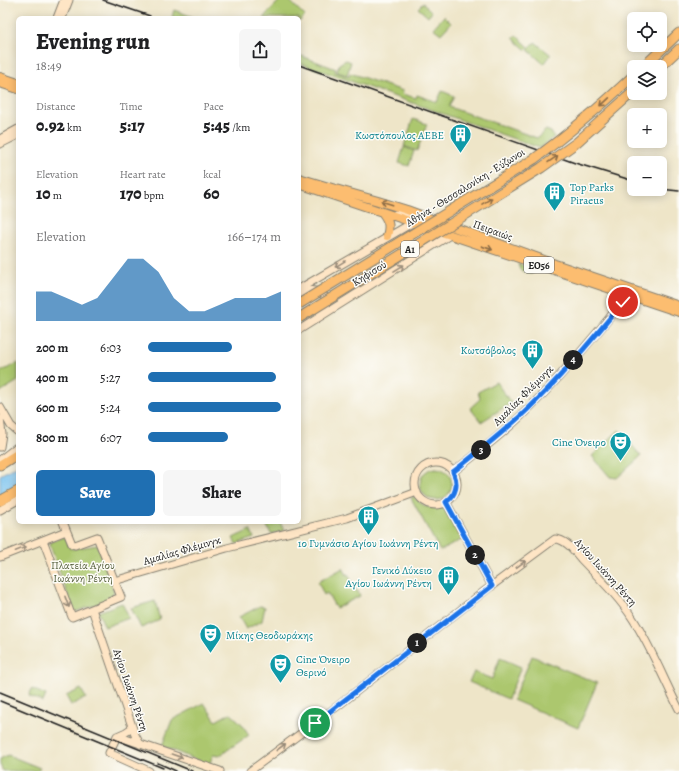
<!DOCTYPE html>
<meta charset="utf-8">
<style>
body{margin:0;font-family:Alegreya,serif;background:#f6f6f6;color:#202124;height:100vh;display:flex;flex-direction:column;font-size:15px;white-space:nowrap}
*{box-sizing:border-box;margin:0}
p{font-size:13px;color:#757577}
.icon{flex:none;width:22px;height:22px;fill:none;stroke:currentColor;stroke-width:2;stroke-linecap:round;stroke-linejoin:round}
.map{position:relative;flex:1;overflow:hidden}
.sheet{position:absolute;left:16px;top:16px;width:285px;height:508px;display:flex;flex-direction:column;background:#fff;border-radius:6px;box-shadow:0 2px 10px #0003}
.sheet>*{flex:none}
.fabs{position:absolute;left:627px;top:12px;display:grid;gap:8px}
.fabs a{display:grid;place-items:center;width:40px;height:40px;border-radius:6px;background:#fff;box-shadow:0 2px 10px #0003;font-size:20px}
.pin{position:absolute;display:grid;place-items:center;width:34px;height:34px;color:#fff;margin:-17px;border:2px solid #fff;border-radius:50%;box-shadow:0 1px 4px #0007}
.km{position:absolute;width:20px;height:20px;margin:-10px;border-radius:50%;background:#222;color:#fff;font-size:11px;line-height:20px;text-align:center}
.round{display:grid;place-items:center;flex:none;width:42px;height:42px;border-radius:6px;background:#f6f6f6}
.head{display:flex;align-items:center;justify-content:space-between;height:68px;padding:0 20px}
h1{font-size:22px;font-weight:800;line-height:30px}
.metrics{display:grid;grid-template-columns:repeat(3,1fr);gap:6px;height:68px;padding:4px 20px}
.metrics div{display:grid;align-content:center}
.metrics b{font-size:17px;font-weight:800}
.metrics small{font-size:11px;font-weight:400}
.metrics p{font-size:11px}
.chart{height:112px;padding:8px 20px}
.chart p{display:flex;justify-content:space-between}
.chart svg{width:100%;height:72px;margin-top:4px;fill:#1f6fb2;opacity:.7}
.button{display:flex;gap:8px;margin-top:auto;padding:8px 20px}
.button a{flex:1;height:46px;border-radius:6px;background:#1f6fb2;color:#fff;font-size:16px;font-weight:800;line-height:46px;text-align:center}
.button a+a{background:#f6f6f6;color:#202124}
ul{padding:0 20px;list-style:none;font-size:13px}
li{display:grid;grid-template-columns:64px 48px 1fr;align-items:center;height:30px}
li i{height:10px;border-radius:5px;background:#1f6fb2}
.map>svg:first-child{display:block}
</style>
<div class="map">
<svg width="679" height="771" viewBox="0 0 679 771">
<rect width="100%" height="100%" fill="#fdfcf7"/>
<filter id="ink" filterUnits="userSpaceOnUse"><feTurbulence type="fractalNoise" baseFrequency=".025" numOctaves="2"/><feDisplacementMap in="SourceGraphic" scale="8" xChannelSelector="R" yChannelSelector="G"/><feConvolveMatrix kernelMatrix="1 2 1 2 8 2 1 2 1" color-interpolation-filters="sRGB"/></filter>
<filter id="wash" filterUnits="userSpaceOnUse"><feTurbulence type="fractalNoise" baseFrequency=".012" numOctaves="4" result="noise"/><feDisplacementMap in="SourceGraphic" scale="16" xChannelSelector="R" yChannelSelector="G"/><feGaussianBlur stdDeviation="0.9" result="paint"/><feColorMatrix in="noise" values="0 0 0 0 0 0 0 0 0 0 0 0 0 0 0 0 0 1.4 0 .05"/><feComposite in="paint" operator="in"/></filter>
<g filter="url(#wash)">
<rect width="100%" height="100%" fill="#eee5c8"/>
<path fill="#acc76e" stroke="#647245" d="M280 0H289L305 16 299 22V18H263Z
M423 3 432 12 428 17 418 8Z
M174 10 196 18H173L172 17Z
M444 16 451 23 441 34 433 28Z
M516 35 529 47 526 50 513 38Z
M535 42 551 55 544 64 528 50Z
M299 55 336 69 335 72 349 77 350 73 403 91 402 94 416 98 417 95 437 102 442 91 454 96 449 107 537 138 546 130 551 132 554 137 540 148 299 63Z
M346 60 351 62 347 75 337 72 339 64Z
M413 119 427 124 417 151 404 146Z
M404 147 414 151 409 166 399 163Z
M518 264 537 270 531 274 520 270Z
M18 363V381L0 392V372Z
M496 382 511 403 481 422 470 408 480 399 478 392Z
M619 430 641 456 617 478 610 477 592 456Z
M420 484a16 16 0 1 1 32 0a16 16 0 1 1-32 0Z
M414 496C422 507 432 510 445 508L463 539 440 551 411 498Z
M265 522H280L284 531 271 534Z
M250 530 254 538 236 544 233 538Z
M63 537 66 538 69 547 72 549 98 545 114 591 111 599 75 612 73 610 50 545 51 542Z
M343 568 347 575 348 574 356 591H358L360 596 336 608 327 593 324 595 318 582Z
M155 601 160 620 141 628 131 608Z
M122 603 129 618 105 627 98 612Z
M260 606 265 607 262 621 246 629 239 617Z
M532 656 597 683 578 728 513 700Z
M500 658 521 667 508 699 469 682 474 672 492 679Z
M32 689 46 695 43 702 29 696Z
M81 689 86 698 71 705 66 696Z
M204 703 216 721 230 713 242 724 249 735 219 756 213 755 209 765 162 746 172 720Z
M8 755 40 768 38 771H3L0 765V759Z"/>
<path fill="#75c0ee" stroke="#486e85" d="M18 465V485L0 495V475Z"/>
</g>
<g filter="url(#ink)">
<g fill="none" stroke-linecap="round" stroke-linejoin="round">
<defs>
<path id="secondary" d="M57 18 64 0
M62 18 69 0
M0 139 18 129
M0 144 18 135
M396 214 419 215
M299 289 424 216
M299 294C319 283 337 301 320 315
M299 330 450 235
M0 407 11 426 18 432
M0 419 2 434 0 447
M0 460 18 446
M415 484a21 21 0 1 1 42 0a21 21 0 1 1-42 0Z
M453 472C479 452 505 432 528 409 565 373 598 331 631 292
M446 502 492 586
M0 510 18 500
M43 540 72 617 121 597 97 537 75 545 72 544 63 522
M0 557 66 531
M114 581 227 548 347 518 417 492
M92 609 135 735 140 744
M117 736 220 771
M117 736 109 753 149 771
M117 736 126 732 132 728
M250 771 339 705 486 590 555 539C566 539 575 552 581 559 599 578 619 597 633 619 651 647 664 680 679 709"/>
<path id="primary" d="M0 77 18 83
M0 83 18 89
M299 178 332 188 378 201 407 210 555 264 679 306
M299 184 679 312
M382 212C389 221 390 226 387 236"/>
<path id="highway" d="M643 67 679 33
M660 67 679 49
M0 465 18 454
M0 501 18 491"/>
</defs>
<use href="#secondary" stroke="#858072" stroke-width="9"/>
<use href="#primary" stroke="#858072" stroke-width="10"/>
<use href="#highway" stroke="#858072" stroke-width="11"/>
<use href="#secondary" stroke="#fee5c5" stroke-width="7"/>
<use href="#primary" stroke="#fcbd6f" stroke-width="8"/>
<use href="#highway" stroke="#fcbd6f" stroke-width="9"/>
<path stroke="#1c1c1c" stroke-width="1.5" d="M103 0 150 16
M299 65 575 163 634 181
M660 189 679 191
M0 692 192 771
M0 701 163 768
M158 763 176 771"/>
<defs>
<path id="highway-bridge" d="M299 304 534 159C570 133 602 105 634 75
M299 318 541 168 576 143 634 91"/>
</defs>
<use href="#highway-bridge" stroke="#858072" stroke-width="11" stroke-linecap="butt"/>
<use href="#highway-bridge" stroke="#fcbd6f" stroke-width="9"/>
</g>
<defs><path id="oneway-shaft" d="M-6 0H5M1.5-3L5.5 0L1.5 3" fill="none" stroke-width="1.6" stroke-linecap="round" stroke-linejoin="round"/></defs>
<g stroke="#8c6c46">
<use href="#oneway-shaft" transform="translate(605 102) rotate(137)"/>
<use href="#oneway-shaft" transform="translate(553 159) rotate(-35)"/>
<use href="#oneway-shaft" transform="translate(487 201) rotate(-32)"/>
<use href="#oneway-shaft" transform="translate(387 203) rotate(-162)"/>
<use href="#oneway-shaft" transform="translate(487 248) rotate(19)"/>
</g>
<g stroke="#988b79">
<use href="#oneway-shaft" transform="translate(340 264) rotate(149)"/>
<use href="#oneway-shaft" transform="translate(399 268) rotate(-32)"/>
<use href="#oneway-shaft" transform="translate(21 549) rotate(-22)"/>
<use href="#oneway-shaft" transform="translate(521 564) rotate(-36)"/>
<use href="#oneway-shaft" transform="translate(67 602) rotate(70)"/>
<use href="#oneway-shaft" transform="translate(281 747) rotate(-37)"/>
<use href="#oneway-shaft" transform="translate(177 756) rotate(19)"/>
</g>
</g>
<g fill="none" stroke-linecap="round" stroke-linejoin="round" filter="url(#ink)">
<defs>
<path id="route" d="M315 723 492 586 446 502C456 495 459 484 453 472 478 452 504 432 528 409 562 376 593 339 623 302"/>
</defs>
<use href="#route" stroke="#fff" stroke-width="8"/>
<use href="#route" stroke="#1a73e8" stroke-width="5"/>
</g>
<defs>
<symbol id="building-pin" viewBox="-11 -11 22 30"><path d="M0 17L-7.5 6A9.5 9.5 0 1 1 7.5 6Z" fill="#0f9aa8" stroke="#fdfcf7"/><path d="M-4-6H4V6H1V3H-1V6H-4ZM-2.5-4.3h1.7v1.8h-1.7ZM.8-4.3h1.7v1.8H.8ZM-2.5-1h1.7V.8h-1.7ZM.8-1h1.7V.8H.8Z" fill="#fff"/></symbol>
<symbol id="theatre-pin" viewBox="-11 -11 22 30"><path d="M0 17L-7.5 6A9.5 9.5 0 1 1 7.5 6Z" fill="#0f9aa8" stroke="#fdfcf7"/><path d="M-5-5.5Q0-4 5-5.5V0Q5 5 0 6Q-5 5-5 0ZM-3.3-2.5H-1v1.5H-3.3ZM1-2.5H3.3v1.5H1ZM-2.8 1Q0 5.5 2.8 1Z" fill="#fff"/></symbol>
</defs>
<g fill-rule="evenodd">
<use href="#building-pin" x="448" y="122" width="25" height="34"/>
<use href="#building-pin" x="542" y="180" width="25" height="34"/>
<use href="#building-pin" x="520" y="338" width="25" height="34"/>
<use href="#theatre-pin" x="608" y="430" width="25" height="34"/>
<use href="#building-pin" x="356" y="504" width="25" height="34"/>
<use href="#building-pin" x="436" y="564" width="25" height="34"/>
<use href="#theatre-pin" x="198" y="622" width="25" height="34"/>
<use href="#theatre-pin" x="268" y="652" width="25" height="34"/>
</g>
<g text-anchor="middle" stroke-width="3" stroke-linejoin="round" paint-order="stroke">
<g fill="#fdfcf7" stroke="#605f5e" stroke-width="1">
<rect x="401" y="241" width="18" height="16" rx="3"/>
<rect x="524" y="257" width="30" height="16" rx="3"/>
</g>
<g font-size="10" font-weight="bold" fill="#1c1c1c">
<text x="410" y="253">Α1</text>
<text x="539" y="269">ΕΟ56</text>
</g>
<g font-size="11" fill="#0d838f" stroke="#fdfcf7" text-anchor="end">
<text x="444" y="139">Κωστόπουλος ΑΕΒΕ</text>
<text x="570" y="191" text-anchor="start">Top Parks<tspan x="570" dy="13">Piraeus</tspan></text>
<text x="516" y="354">Κωτσόβολος</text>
<text x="606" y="446">Cine Όνειρο</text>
<text x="368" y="547" text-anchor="middle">1ο Γυμνάσιο Αγίου Ιωάννη Ρέντη</text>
<text x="432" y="574">Γενικό Λύκειο<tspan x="432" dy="13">Αγίου Ιωάννη Ρέντη</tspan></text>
<text x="226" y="639" text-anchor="start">Μίκης Θεοδωράκης</text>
<text x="296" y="663" text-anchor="start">Cine Όνειρο<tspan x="296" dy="13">Θερινό</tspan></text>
</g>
<g font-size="11" fill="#1c1c1c" stroke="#fdfcf7">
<text transform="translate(465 187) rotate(-32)" y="4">Αθήνα - Θεσσαλονίκη - Εύζωνοι</text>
<text transform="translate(493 230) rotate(20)" y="4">Πειραιώς</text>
<text transform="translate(369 273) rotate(-32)" y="4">Κηφισού</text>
<text transform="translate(523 395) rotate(-45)" y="4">Αμαλίας Φλέμινγκ</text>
<text transform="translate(182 550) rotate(-16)" y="4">Αμαλίας Φλέμινγκ</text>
<text transform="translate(606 572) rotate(48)" y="4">Αγίου Ιωάννη Ρέντη</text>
<text transform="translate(131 690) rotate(71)" y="4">Αγίου Ιωάννη Ρέντη</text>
</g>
<g font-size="11" fill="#56603d" stroke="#fdfcf7">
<text x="83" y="569">Πλατεία Αγίου<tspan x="83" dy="13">Ιωάννη Ρέντη</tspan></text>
</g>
</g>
</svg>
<div class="fabs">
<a><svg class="icon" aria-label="locate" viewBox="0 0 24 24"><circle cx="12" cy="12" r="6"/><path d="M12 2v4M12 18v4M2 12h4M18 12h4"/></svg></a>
<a><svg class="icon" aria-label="layers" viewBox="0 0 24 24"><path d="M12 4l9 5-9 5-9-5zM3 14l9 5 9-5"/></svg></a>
<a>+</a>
<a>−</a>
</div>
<div class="pin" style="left:315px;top:723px;background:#1e9e55"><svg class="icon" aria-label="arrive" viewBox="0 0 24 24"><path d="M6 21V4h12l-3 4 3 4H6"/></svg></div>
<div class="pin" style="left:623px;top:302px;background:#d93025"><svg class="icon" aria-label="check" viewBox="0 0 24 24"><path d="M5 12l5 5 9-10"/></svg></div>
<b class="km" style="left:417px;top:643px">1</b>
<b class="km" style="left:475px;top:555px">2</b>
<b class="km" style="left:481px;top:450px">3</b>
<b class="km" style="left:573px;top:360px">4</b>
<section class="sheet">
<div class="head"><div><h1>Evening run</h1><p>18:49</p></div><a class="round"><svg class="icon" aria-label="share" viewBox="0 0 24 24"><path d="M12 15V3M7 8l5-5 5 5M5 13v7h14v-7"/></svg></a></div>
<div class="metrics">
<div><p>Distance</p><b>0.92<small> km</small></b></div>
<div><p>Time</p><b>5:17</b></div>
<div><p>Pace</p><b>5:45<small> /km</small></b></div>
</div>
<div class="metrics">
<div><p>Elevation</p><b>10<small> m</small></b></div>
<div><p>Heart rate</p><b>170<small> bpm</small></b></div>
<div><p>kcal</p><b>60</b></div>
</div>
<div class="chart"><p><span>Elevation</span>166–174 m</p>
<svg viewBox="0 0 160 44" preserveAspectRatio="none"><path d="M0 44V26L10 26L20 30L30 34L40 30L50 18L60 6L70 6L80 14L90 30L100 38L110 38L120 34L130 30L140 30L150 30L160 26V44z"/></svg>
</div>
<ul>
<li><b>200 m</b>6:03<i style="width:63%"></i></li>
<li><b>400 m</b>5:27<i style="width:96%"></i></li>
<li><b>600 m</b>5:24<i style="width:100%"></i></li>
<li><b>800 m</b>6:07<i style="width:60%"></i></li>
</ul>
<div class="button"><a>Save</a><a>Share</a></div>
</section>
</div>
